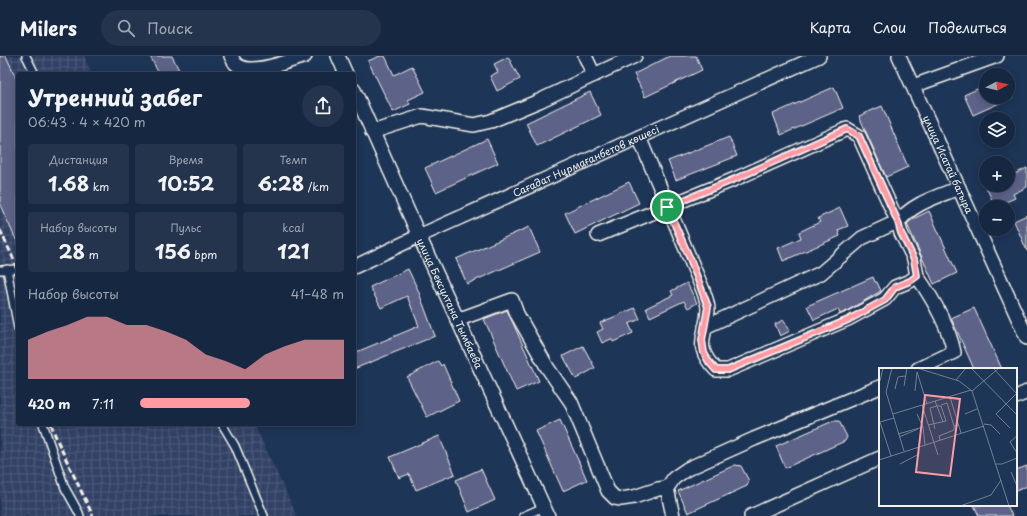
<!DOCTYPE html>
<html lang="ru">
<meta charset="utf-8">
<style>
body{margin:0;font-family:"Playpen Sans",sans-serif;background:#23344c;color:#f1f3f6;height:100vh;display:flex;flex-direction:column;font-size:15px;white-space:nowrap}
*{box-sizing:border-box;margin:0}
p{font-size:13px;color:#9ea6b1}
.icon{flex:none;width:22px;height:22px;fill:none;stroke:currentColor;stroke-width:2;stroke-linecap:round;stroke-linejoin:round}
.map{position:relative;flex:1;overflow:hidden}
.side{position:absolute;left:16px;top:16px;width:340px;height:354px;display:flex;flex-direction:column;background:#162841;border-radius:4px;box-shadow:0 2px 10px #0003,0 0 0 1px #35445a}
.side>*{flex:none}
.needle{width:26px;rotate:83deg}
.fabs{position:absolute;left:979px;top:12px;display:grid;gap:8px}
.fabs a{display:grid;place-items:center;width:36px;height:36px;border-radius:50%;background:#162841;box-shadow:0 2px 10px #0003,0 0 0 1px #35445a;font-size:20px}
.pin{position:absolute;display:grid;place-items:center;width:34px;height:34px;color:#fff;margin:-17px;border:2px solid #fff;border-radius:50%;box-shadow:0 1px 4px #0007}
.round{display:grid;place-items:center;flex:none;width:42px;height:42px;border-radius:21px;background:#23344c}
.summary{display:flex;align-items:center;justify-content:space-between;height:68px;padding:0 12px}
h1{font-size:22px;font-weight:700;line-height:30px}
.figures{display:grid;grid-template-columns:repeat(3,1fr);gap:6px;height:68px;padding:4px 12px}
.figures div{display:grid;align-content:center;border-radius:4px;background:#23344c;text-align:center}
.figures b{font-size:20px;font-weight:700}
.figures small{font-size:11px;font-weight:400}
.figures p{font-size:11px}
.chart{height:112px;padding:8px 12px}
.chart p{display:flex;justify-content:space-between}
.chart svg{width:100%;height:72px;margin-top:4px;fill:#ff9aa2;opacity:.7}
ul{padding:0 12px;list-style:none;font-size:13px}
li{display:grid;grid-template-columns:64px 48px 1fr;align-items:center;height:30px}
li i{height:10px;border-radius:5px;background:#ff9aa2}
header{display:flex;align-items:center;gap:24px;box-sizing:border-box;height:56px;padding:0 20px;background:#162841;border-bottom:1px solid #35445a}
header strong{font-size:19px}
nav{display:flex;gap:22px;margin-inline-start:auto;font-size:14px}
.search{width:280px;height:36px;background:#23344c;display:flex;align-items:center;gap:10px;box-sizing:border-box;padding:0 14px;border-radius:22px;color:#9ea6b1;font-size:15px}
.map>svg:first-child{display:block}
</style>
<header>
<strong>Milers</strong>
<div class="search"><svg class="icon" aria-label="search" viewBox="0 0 24 24"><circle cx="10" cy="10" r="6"/><path d="M15 15l6 6"/></svg>Поиск</div>
<nav><a>Карта</a><a>Слои</a><a>Поделиться</a></nav>
</header>
<div class="map">
<svg width="1027" height="460" viewBox="0 0 1027 460">
<defs>
<pattern id="industrial-grid" width="8" height="8" patternUnits="userSpaceOnUse"><rect width="8" height="8" fill="#304266"/><path d="M0 4h8M4 0v8" fill="none" stroke="#4f5e7c"/></pattern>
</defs>
<rect width="100%" height="100%" fill="#1d3557"/>
<filter id="ink" filterUnits="userSpaceOnUse"><feTurbulence type="fractalNoise" baseFrequency=".025" numOctaves="2"/><feDisplacementMap in="SourceGraphic" scale="8" xChannelSelector="R" yChannelSelector="G"/><feConvolveMatrix kernelMatrix="1 2 1 2 8 2 1 2 1" color-interpolation-filters="sRGB"/></filter>
<g filter="url(#ink)">
<path fill="url(#industrial-grid)" d="M0 0H84L92 18H18V368H254L297 460H0Z"/>
<path fill="#5d6288" stroke="#f4f1e8" d="M0 0H6L18 26V188L0 149Z
M150 0H172L181 18H159Z
M380 0H385L394 19 412 10 425 36 408 44 410 48 393 56 368 5Z
M670 0H696L702 14 645 41 634 18Z
M508 1 520 23 497 35 490 20 498 16 494 8Z
M986 29V41H1013L973 59 964 39Z
M834 31 843 52 781 79 773 58Z
M590 36 601 59 537 90 526 67Z
M882 50 908 111 886 121 859 60Z
M729 81 737 100 676 124 668 105Z
M487 83 498 107 436 136 425 112Z
M1027 112V131L1013 138 1015 142 999 149 998 146 994 148 985 129H1008V121Z
M629 126 639 147 575 178 565 157Z
M840 152 848 170 838 174 840 180 783 205 778 192 801 182 799 176 820 166 818 162Z
M929 155 957 217 934 228 907 168 913 163Z
M1027 159V195L1014 165Z
M529 171 540 196 467 228 456 203Z
M408 213 418 234 435 280 354 313V297L419 270 407 240 381 252 370 231Z
M873 221 875 226H877L881 235 845 256 840 258 838 253 814 264 807 250Z
M687 227 697 247 688 252 684 245 650 261 646 252 673 239 671 235Z
M635 252 640 263 629 268 633 277 613 286 611 283 602 287 597 276 603 273 600 267Z
M974 252 1002 313H974L951 262Z
M507 254 539 325 516 335 484 263Z
M784 264 790 275 780 280 775 268Z
M583 290 595 312 576 323 563 300Z
M438 305 441 310 443 308 459 345 427 361 407 321Z
M560 364 587 424 563 435 536 375Z
M833 365H839L847 381 845 385 785 412 776 390Z
M439 380 455 418 416 434 409 418 399 422 390 401Z
M735 409 741 410 749 425 747 430 688 457 678 435Z
M1027 410V430L1016 435V414Z
M481 413 495 444 469 456 456 424Z
M974 449H1007L1012 460H979Z"/>
<g fill="none" stroke-linecap="round" stroke-linejoin="round">
<defs>
<path id="service" d="M26 0 35 18
M7 213 18 272
M0 214 18 213
M43 368 65 432 79 457 80 460
M222 368 235 390 264 460
M523 460 544 451"/>
<g id="minor">
<path d="M231 0C232 2 234 6 236 8 249 21 289 5 305 0"/>
<path d="M338 0 346 18"/>
<path id="s1" d="M899 0 1027 282"/>
<path d="M594 19 635 0"/>
<path d="M913 30 997 0"/>
<path id="s2" d="M354 34 419 180 548 460"/>
<path d="M372 76 422 60 474 69 491 65 539 45 594 19 585 0"/>
<path d="M639 81 703 234C705 240 708 247 708 253 707 281 692 289 716 314H728L848 263 885 243 895 231 910 225 917 220 914 203 901 177 898 167C910 148 939 140 959 132"/>
<path d="M598 179 735 123 847 73 859 80 898 167 890 169 862 182 821 217 705 271"/>
<path id="s3" d="M354 211 419 180 819 0"/>
<path d="M917 220C933 243 948 268 954 296L918 313"/>
<path d="M457 264 512 244 517 258 547 311 571 346 608 435 615 442 621 443 634 441 658 433 667 432 673 460"/>
<path d="M1016 341 1027 336"/>
<path d="M667 432 674 422 687 413 754 383 880 331"/>
<path d="M751 460 880 402"/>
</g>
</defs>
<use href="#service" stroke="#f4f1e8" stroke-width="10"/>
<use href="#minor" stroke="#f4f1e8" stroke-width="16"/>
<use href="#service" stroke="#1d3557" stroke-width="7"/>
<use href="#minor" stroke="#1d3557" stroke-width="13"/>
<path stroke="#f4f1e8" stroke-width="3" stroke-dasharray="6 3" stroke-linecap="butt" d="M0 174 15 206 18 225
M51 368 57 384 93 460"/>
</g>
</g>
<g fill="none" stroke-linecap="round" stroke-linejoin="round" filter="url(#ink)">
<defs>
<path id="route" d="M847 73 859 80 898 166 901 177 914 203 917 220 910 225 895 231 885 244 848 264 728 314H716L709 306 704 297 702 284 708 251 691 205 667 151 735 123Z"/>
</defs>
<use href="#route" stroke="#fff" stroke-width="8"/>
<use href="#route" stroke="#ff9aa2" stroke-width="5"/>
</g>
<g text-anchor="middle" stroke-width="3.5" stroke-linejoin="round" paint-order="stroke">
<g font-size="10" fill="#f4f1e8" stroke="#1d3557">
<text dy="4" stroke="none"><textPath href="#s3" startOffset="255">Сағадат Нұрмағанбетов көшесі</textPath></text>
<text dy="4" stroke="none"><textPath href="#s1" startOffset="119">улица Исатай батыра</textPath></text>
<text dy="4" stroke="none"><textPath href="#s2" startOffset="234">улица Бексултана Тымбаева</textPath></text>
</g>
</g>
<g transform="translate(879 312)">
<rect width="138" height="138" fill="#1d3557"/>
<path fill="none" stroke="#738091" stroke-width="1" d="M13 0 7 24 25 83M38 0 80 13 93 23 130 138M92 0 138 47M114 0 138 26M38 4 48 36M77 12 87 0M1 13 4 0M25 18 28 0M16 21 19 9 26 8M36 23 38 4M93 23 120 0M71 29 82 65M43 37 59 87M62 37 68 35 75 58M14 46 92 22M38 46 44 59M86 46 98 41M1 54 12 88M1 54 15 50M105 56 112 57 121 66M49 57 67 53 62 38H58L56 33M131 60 117 46 138 25M56 61 51 40 58 38 64 54M19 66 44 59 46 77M138 68 131 74 138 85M20 69 39 61M61 72 60 68 75 62V58L80 57M0 92 105 58M21 96 40 86 39 79M117 96H123L138 90M132 104 138 118M81 138 112 127 122 112"/>
<path fill="#ff9aa2" fill-opacity="0.15" stroke="#ff9aa2" stroke-width="2" d="M46 27 81 31 71 108 37 104Z"/>
<rect width="138" height="138" fill="none" stroke="#f4f1e8" stroke-width="2"/>
</g>
</svg>
<div class="fabs">
<a><svg class="needle" viewBox="-14 -14 28 28"><path d="M0-13l5 13h-10z" fill="#e53935"/><path d="M0 13l5-13h-10z" fill="#9ea6b1"/></svg></a>
<a><svg class="icon" aria-label="layers" viewBox="0 0 24 24"><path d="M12 4l9 5-9 5-9-5zM3 14l9 5 9-5"/></svg></a>
<a>+</a>
<a>−</a>
</div>
<div class="pin" style="left:667px;top:151px;background:#1e9e55"><svg class="icon" aria-label="arrive" viewBox="0 0 24 24"><path d="M6 21V4h12l-3 4 3 4H6"/></svg></div>
<section class="side">
<div class="summary"><div><h1>Утренний забег</h1><p>06:43 · 4 × 420 m</p></div><a class="round"><svg class="icon" aria-label="share" viewBox="0 0 24 24"><path d="M12 15V3M7 8l5-5 5 5M5 13v7h14v-7"/></svg></a></div>
<div class="figures">
<div><p>Дистанция</p><b>1.68<small> km</small></b></div>
<div><p>Время</p><b>10:52</b></div>
<div><p>Темп</p><b>6:28<small> /km</small></b></div>
</div>
<div class="figures">
<div><p>Набор высоты</p><b>28<small> m</small></b></div>
<div><p>Пульс</p><b>156<small> bpm</small></b></div>
<div><p>kcal</p><b>121</b></div>
</div>
<div class="chart"><p><span>Набор высоты</span>41–48 m</p>
<svg viewBox="0 0 160 44" preserveAspectRatio="none"><path d="M0 44V20L10 15L20 11L30 6L40 6L50 11L60 11L70 15L80 20L90 29L100 33L110 38L120 29L130 24L140 20L150 20L160 20V44z"/></svg>
</div>
<ul>
<li><b>420 m</b>7:11<i style="width:54%"></i></li>
</ul>
</section>
</div>
